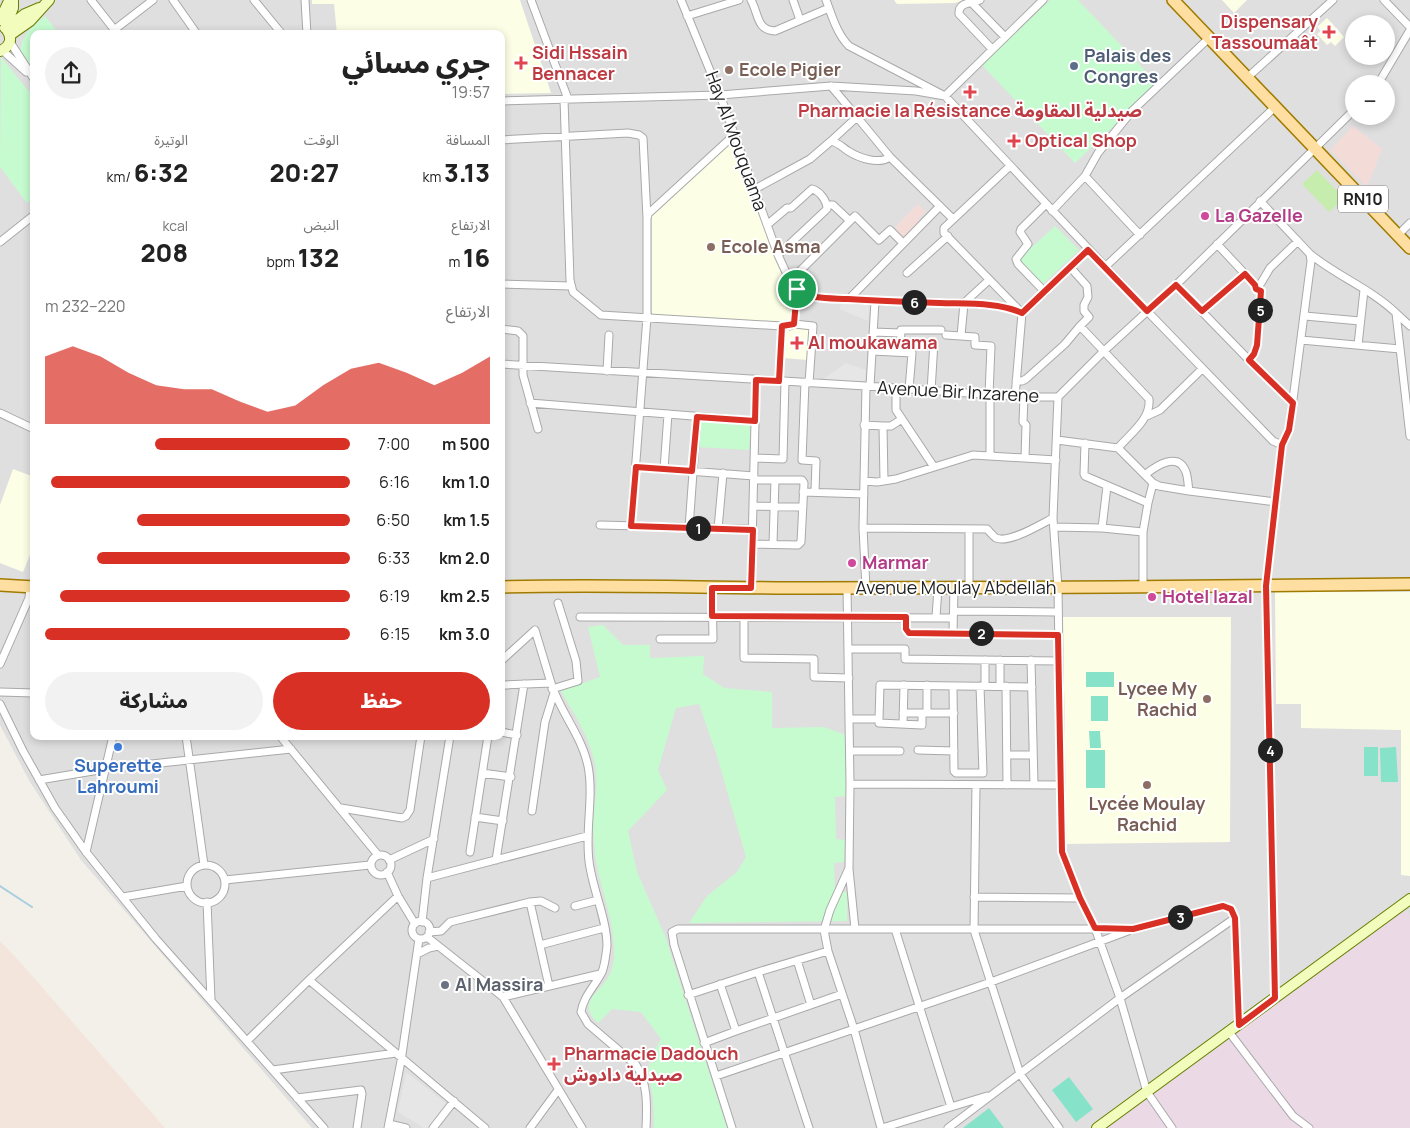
<!DOCTYPE html>
<html lang="ar">
<meta charset="utf-8">
<style>
body{margin:0;font-family:Manrope,"Noto Sans Arabic",sans-serif;background:#f2f2f2;color:#222;direction:rtl;height:100vh;display:flex;flex-direction:column;font-size:19px;white-space:nowrap}
*{box-sizing:border-box;margin:0}
p{font-size:16px;color:#767676}
.icon{flex:none;width:28px;height:28px;fill:none;stroke:currentColor;stroke-width:2;stroke-linecap:round;stroke-linejoin:round}
.map{position:relative;flex:1;overflow:hidden;direction:ltr}
.drawer{position:absolute;left:30px;top:30px;width:475px;height:710px;display:flex;flex-direction:column;background:#fff;border-radius:10px;box-shadow:0 2px 8px #0003;direction:rtl}
.drawer>*{flex:none}
.tools{position:absolute;left:1345px;top:15px;display:grid;gap:10px}
.tools a{display:grid;place-items:center;width:50px;height:50px;border-radius:50%;background:#fff;box-shadow:0 2px 8px #0003;font-size:25px}
.pin{position:absolute;display:grid;place-items:center;width:42px;height:42px;color:#fff;margin:-21px;border:2px solid #fff;border-radius:50%;box-shadow:0 1px 5px #0007}
.km{position:absolute;width:25px;height:25px;margin:-12px;border-radius:50%;background:#222;color:#fff;font-size:14px;line-height:25px;text-align:center}
.round{display:grid;place-items:center;flex:none;width:52px;height:52px;border-radius:26px;background:#f2f2f2}
.summary{display:flex;align-items:center;justify-content:space-between;height:85px;padding:0 15px}
h1{font-size:28px;font-weight:800;line-height:38px}
.stats{display:grid;grid-template-columns:repeat(3,1fr);gap:8px;height:85px;padding:5px 15px}
.stats div{display:grid;align-content:center}
.stats b{font-size:25px;font-weight:800}
.stats small{font-size:14px;font-weight:400}
.stats p{font-size:14px}
.chart{height:140px;padding:10px 15px}
.chart p{display:flex;justify-content:space-between}
.chart svg{width:100%;height:90px;margin-top:5px;fill:#d93025;opacity:.7}
.primary-button{display:flex;gap:10px;margin-top:auto;padding:10px 15px}
.primary-button a{flex:1;height:58px;border-radius:30px;background:#d93025;color:#fff;font-size:20px;font-weight:800;line-height:58px;text-align:center}
.primary-button a+a{background:#f2f2f2;color:#222}
ul{padding:0 15px;list-style:none;font-size:16px}
li{display:grid;grid-template-columns:80px 60px 1fr;align-items:center;height:38px}
li i{height:12px;border-radius:6px;background:#d93025}
.map>svg:first-child{display:block}
</style>
<div class="map">
<svg width="1410" height="1128" viewBox="0 0 1410 1128">
<rect width="100%" height="100%" fill="#f2f0e9"/>
<path fill="#e0dfdf" fill-rule="evenodd" d="M0 0H1410V1128H312L81 860 30 782 0 725ZM1354 24H1386V56H1354ZM34 34H501V736H34ZM1354 84H1386V116H1354Z"/>
<path fill="#f3dcd8" d="M1353 126 1382 149 1367 187 1330 150Z
M918 204 926 212 919 218 920 221 901 239 894 233 897 230 895 227Z"/>
<path fill="#ebdae6" d="M1399 901 1410 917V1128H1092Z"/>
<path fill="#fcffe5" d="M312 0H520L551 93 501 94V34H337L334 4H312Z
M894 0H963L955 3 897 4Z
M1222 0H1247L1234 13Z
M1327 18 1344 37 1335 46 1331 42 1327 45 1317 34 1321 31 1317 27Z
M728 136 786 285 792 291 791 323 652 316V208Z
M785 327 811 328 808 360 783 358Z
M13 469 34 477V545L23 572 0 563V505Z
M1275 592H1410V876L1401 875V730L1301 728V704H1276Z
M1063 617H1231L1230 842 1064 844 1062 728Z"/>
<path fill="#f4e5dc" d="M0 941 20 962 165 1128H0Z"/>
<path fill="#c7edae" d="M1317 170 1344 198 1329 212 1302 184Z"/>
<path fill="#c6fbd0" d="M1050 0H1078L1158 84 1075 163 981 64Z
M45 16 59 34H34V70L20 52C23 32 31 29 45 16Z
M1 57 34 98V198L27 203 0 167Z
M1055 226 1079 250 1043 284 1019 259Z
M699 420 751 424 749 450 697 447Z
M603 625 623 645H650V658L704 656 703 674 724 688 772 692V728L824 727 846 735V796L835 797 836 839 845 840 844 862 834 863 835 892H847V921L689 923 707 896 737 872 746 857 717 756 699 704 676 708 658 770 667 790 628 831 637 872 665 936 727 1128H654L653 1099 648 1070 653 1054 661 1039 641 1012 612 1009 598 1023C576 1003 599 993 609 976 612 970 613 964 614 958 616 922 599 888 595 853 594 844 593 833 593 823 593 807 598 791 596 774 594 744 576 717 561 691L600 677 588 627Z"/>
<path fill="#86e2c8" d="M1086 672H1114V687H1086Z
M1091 696H1108V721H1091Z
M1089 731H1100L1101 748H1090Z
M1364 747H1378V776H1364Z
M1396 747 1398 782H1381L1380 748Z
M1086 750H1105V788H1086Z
M1069 1077 1093 1109 1076 1122 1052 1090Z
M989 1108 1004 1128H963Z"/>
<path fill="#e6e6e6" d="M842 303 869 305 868 321 839 309Z
M846 363 866 370 865 383 822 380Z
M406 1072 447 1104 429 1128H424L398 1112Z"/>
<g fill="none" stroke-linecap="round" stroke-linejoin="round">
<path stroke="#a8cee0" stroke-width="2" d="M0 886 32 907"/>
<defs>
<path id="street" d="M91 0 117 33
M173 0 197 34
M254 0 282 34
M305 0 307 34
M531 0 568 99
M681 0 720 95 778 255 790 281 803 294 813 297 875 301 870 386
M751 0C759 14 756 30 775 31L829 8
M793 0 800 20
M826 0C832 16 837 34 849 46L945 96 1147 311 1273 441 1282 445
M980 0C972 3 958 2 959 14L992 49
M1384 0 1410 27
M971 2 1005 37
M687 16 739 0
M114 30 153 0
M10 42 34 79
M2 50 26 72
M1248 77 1333 0
M1378 84 1410 30
M831 86 857 117 831 141
M564 99 570 280 573 292 601 315 782 326 779 381
M501 101 720 95 831 86 916 91 945 96 1043 0
M857 117 890 157
M501 140 628 133 639 135 643 138 647 218
M1010 166 944 228V233L1022 313
M1085 176 1140 235
M755 189 810 159 831 141C839 143 842 147 848 151 859 158 879 165 890 157L953 219
M1260 201 1310 254 1311 261 1289 430 1282 445 1266 586 1275 998
M827 205H833L850 221
M1052 211 1085 176 1098 153 1132 111 1209 38
M767 225 787 208H791L812 189C820 191 827 201 827 209L778 255
M1398 235 1410 223
M0 242 34 215
M1217 244 1245 274
M1310 254C1337 276 1371 289 1396 313L1410 436
M1070 267 1087 286 1088 297 1084 305V311L1089 317 1080 326 1149 399C1151 419 1131 433 1118 448
M1105 267 1274 108
M907 273 948 236
M790 281 855 216 879 240 890 230 903 243
M1261 283 1270 268 1298 241
M501 284 571 286
M1176 285 1249 360 1254 354 1257 345 1261 291
M1045 292 1018 264 1016 259 1028 244 1020 232 1021 229 1046 204
M849 299 940 206
M875 301 964 303 1010 307 1017 311
M1202 311 1245 274 1255 285
M1022 313 1088 250
M1396 313 1410 326
M1305 316 1360 321
M794 324 813 326 809 383
M790 326 794 324 797 289
M501 329 518 331 523 336V375L538 429
M873 332 901 333
M946 335 975 337V345L991 346 989 395
M961 336 964 303 989 280
M1301 340 1400 349
M1358 345 1364 290
M872 351 912 353 909 389
M900 352 901 330H941
M1249 360 1293 403
M501 364 866 386 1024 397H1058L1104 351 1176 285 1354 110
M607 371 609 335
M1016 381H1022L1026 379 1065 344 1080 326
M805 382 802 460 816 461 815 492
M896 388V410L934 467
M931 391 934 342
M1015 397 1022 313
M1024 397 1023 422 1026 425 1025 458
M1058 397 1053 518 1058 588 1062 852 1080 898 1095 928 1120 998 1147 1092 1172 1128
M530 403 755 421
M0 413 34 429
M1147 416 1160 410 1202 369
M864 425 883 426 884 481
M883 426H891L902 419
M1057 440 1118 448 1153 483 1159 486 1189 491 1276 502
M1085 443 1084 474 1085 476 1148 503
M990 456V395
M754 458 783 459 785 381
M636 467 754 476
M664 469 668 414
M1146 474C1156 466 1178 451 1186 472 1188 478 1188 485 1189 491
M864 481 877 482 896 479 973 455 1056 460
M803 492 864 494
M753 506 803 507
M600 525 753 529
M631 526 647 317V219L648 214 734 135
M1054 527 1102 528 1143 532
M689 528 697 417
M863 528 987 529C990 532 993 536 996 538 1009 544 1041 524 1053 518
M1102 528 1107 486
M718 529 723 473
M752 544 798 545 801 542 804 483 802 480H754
M773 544 775 480
M1143 587V532L1148 503 1153 483
M751 588 756 380
M847 588 850 784 849 868 830 910 824 930 828 951 854 1029 991 982 1128 931
M866 588 863 528 866 386
M969 588V529
M954 611 1058 612
M744 616V658L814 659V677L849 678
M580 617 953 618
M907 617 906 629 909 633 1058 635
M936 617 938 588
M953 633 954 588
M660 639H713L712 588
M849 649H905V659L1059 661
M985 660V686
M1031 660 1034 785
M501 661 535 630 551 683
M0 664 29 598 30 587
M501 685 551 683C560 712 582 736 588 766 594 797 585 829 589 861 592 888 607 919 607 946 606 954 605 965 602 972 595 986 583 997 581 1012L588 1024 636 1065C648 1082 647 1108 646 1128
M927 685V713
M953 686 954 771 956 773H983L980 686
M1000 686V660
M1006 686 1007 785
M552 689 578 681 576 661 558 603
M0 692 34 693
M0 704 23 751 55 808 86 852 156 939 324 1128
M903 713H954
M850 719H879V723L922 725V713
M879 719 880 685 1032 687
M903 724 904 685
M501 732 517 735
M186 736 204 865
M280 736 378 855
M918 750 954 751
M850 751H900
M1007 755H1033
M482 773 511 777
M39 780 105 769 291 749
M850 784 1061 785
M976 785 974 930 1020 1074 1059 1128
M341 808 402 818 406 816 410 810 421 736
M532 811 545 722 554 693
M475 817 503 821
M86 852 113 736
M470 852 488 736
M371 865a10 10 0 1 1 20 0a10 10 0 1 1-20 0Z
M389 860 434 839
M496 860 524 684
M187 884a19 19 0 1 1 38 0a19 19 0 1 1-38 0Z
M849 869 855 929
M387 872 398 896 415 924
M427 878 587 836
M225 880 370 865
M123 897 187 886
M974 897 1080 898
M207 902 211 1000
M530 902 549 986
M575 906 598 900
M412 930a9 9 0 1 1 18 0a9 9 0 1 1-18 0Z
M422 922 427 878 450 736
M895 929 951 1107
M429 932 441 931 450 922 530 902 541 901 555 908
M427 937 503 997 582 1128
M540 945 604 928
M417 954 429 948 438 946
M797 960 811 1005
M309 980 398 896
M688 995 758 972
M503 997 600 974
M736 1031 842 994
M1229 1032 1293 1116 1309 1128
M247 1041 309 980 485 1128
M704 1043 736 1031 720 984
M273 1070 396 1053
M716 1076 854 1029 881 1128
M297 1098 361 1090 362 1094 357 1128
M389 1124 406 1128
M388 1128 401 1061 419 939
M433 1128 454 1101
M530 1128 558 1090
M732 1128 674 945 672 932 678 929H1133L1223 906 1231 909 1235 918 1239 1025
M809 1128 758 972 828 951
M882 1128 987 1096
M948 1128 1120 998 1235 918"/>
<path id="secondary" d="M0 20 9 1
M5 28 13 8V0
M6 29 25 14 39 8
M10 35 30 21 49 0
M0 51C10 47 13 39 7 30
M1097 1128 1410 899"/>
<path id="primary" d="M1173 0 1410 248
M0 585 34 587
M501 587C605 584 708 588 812 588 1011 588 1211 587 1410 584"/>
</defs>
<use href="#street" stroke="#a9a9a9" stroke-width="9"/>
<use href="#secondary" stroke="#668002" stroke-width="12"/>
<use href="#primary" stroke="#a07b00" stroke-width="14"/>
<use href="#street" stroke="#fff" stroke-width="7"/>
<use href="#secondary" stroke="#f2fcbd" stroke-width="10"/>
<use href="#primary" stroke="#fedfa1" stroke-width="11"/>
</g>
<g fill="none" stroke-linecap="round" stroke-linejoin="round">
<defs>
<path id="route" d="M1088 250 1147 311 1176 285 1202 311 1245 274 1255 285 1256 289 1261 291 1257 345 1254 354 1249 360 1293 403 1289 430 1282 445 1266 586 1275 998 1239 1025 1235 918 1231 909 1223 906 1133 929 1095 928 1080 898 1062 852 1058 635 909 633 906 629V617L712 616V588H751L753 530 631 526 636 467 692 471 697 417 755 421 756 380 779 381 782 326 794 324 797 289C811 300 830 298 848 299 879 301 909 302 940 303 966 304 998 302 1022 313Z"/>
</defs>
<use href="#route" stroke="#fff" stroke-width="10"/>
<use href="#route" stroke="#d93025" stroke-width="6"/>
</g>
<g fill="#e0444e" stroke="#fff" stroke-width="2">
<path d="M1326.5 24.5h5v5h5v5h-5v5h-5v-5h-5v-5h5z"/>
<path d="M518.5 55.5h5v5h5v5h-5v5h-5v-5h-5v-5h5z"/>
<path d="M967.5 84.5h5v5h5v5h-5v5h-5v-5h-5v-5h5z"/>
<path d="M1011.5 133.5h5v5h5v5h-5v5h-5v-5h-5v-5h5z"/>
<path d="M794.5 335.5h5v5h5v5h-5v5h-5v-5h-5v-5h5z"/>
<path d="M551.5 1056.5h5v5h5v5h-5v5h-5v-5h-5v-5h5z"/>
</g>
<circle fill="#5c6f8a" stroke="#fff" stroke-width="2" cx="1074" cy="66" r="5"/>
<g fill="#8d6e63" stroke="#fff" stroke-width="2">
<circle cx="729" cy="70" r="5"/>
<circle cx="711" cy="247" r="5"/>
<circle cx="1207" cy="699" r="5"/>
<circle cx="1147" cy="785" r="5"/>
</g>
<g fill="#d1479c" stroke="#fff" stroke-width="2">
<circle cx="1205" cy="216" r="5"/>
<circle cx="852" cy="563" r="5"/>
<circle cx="1152" cy="597" r="5"/>
</g>
<circle fill="#3f7fe0" stroke="#fff" stroke-width="2" cx="118" cy="747" r="5"/>
<circle fill="#6b7280" stroke="#fff" stroke-width="2" cx="445" cy="985" r="5"/>
<g text-anchor="middle" stroke-width="4" stroke-linejoin="round" paint-order="stroke">
<rect fill="#fff" stroke="#646464" stroke-width="1" x="1338" y="185.5" width="50" height="27" rx="4"/>
<g font-size="16" font-weight="bold" fill="#222">
<text x="1363" y="205">RN10</text>
</g>
<g font-size="18" font-weight="bold" fill="#be3a42" stroke="#fff" text-anchor="start">
<text x="1318" y="28" text-anchor="end">Dispensary<tspan x="1318" dy="21">Tassoumaât</tspan></text>
<text x="532" y="59">Sidi Hssain<tspan x="532" dy="21">Bennacer</tspan></text>
<text x="970" y="117" text-anchor="middle">Pharmacie la Résistance صيدلية المقاومة</text>
<text x="1025" y="147">Optical Shop</text>
<text x="808" y="349">Al moukawama</text>
<text x="564" y="1060">Pharmacie Dadouch<tspan x="564" dy="21">صيدلية دادوش</tspan></text>
</g>
<g font-size="18" font-weight="bold" fill="#4e5e75" stroke="#fff" text-anchor="start">
<text x="1084" y="62">Palais des<tspan x="1084" dy="21">Congres</tspan></text>
</g>
<g font-size="18" font-weight="bold" fill="#785e54" stroke="#fff" text-anchor="start">
<text x="739" y="76">Ecole Pigier</text>
<text x="721" y="253">Ecole Asma</text>
<text x="1197" y="695" text-anchor="end">Lycee My<tspan x="1197" dy="21">Rachid</tspan></text>
<text x="1147" y="810" text-anchor="middle">Lycée Moulay<tspan x="1147" dy="21">Rachid</tspan></text>
</g>
<g font-size="18" fill="#222" stroke="#fff">
<text transform="translate(736 141) rotate(70)" y="6">Hay Al Mouquama</text>
<text transform="translate(958 392) rotate(3)" y="6">Avenue Bir Inzarene</text>
<text x="956" y="594">Avenue Moulay Abdellah</text>
</g>
<g font-size="18" font-weight="bold" fill="#b23c85" stroke="#fff" text-anchor="start">
<text x="1215" y="222">La Gazelle</text>
<text x="862" y="569">Marmar</text>
<text x="1162" y="603">Hotel Iazal</text>
</g>
<g font-size="18" font-weight="bold" fill="#366cbe" stroke="#fff">
<text x="118" y="772">Superette<tspan x="118" dy="21">Lahroumi</tspan></text>
</g>
<g font-size="18" font-weight="bold" fill="#5b616d" stroke="#fff" text-anchor="start">
<text x="455" y="991">Al Massira</text>
</g>
</g>
</svg>
<div class="tools">
<a>+</a>
<a>−</a>
</div>
<div class="pin" style="left:797px;top:289px;background:#1e9e55"><svg class="icon" aria-label="arrive" viewBox="0 0 24 24"><path d="M6 21V4h12l-3 4 3 4H6"/></svg></div>
<b class="km" style="left:698px;top:528px">1</b>
<b class="km" style="left:981px;top:633px">2</b>
<b class="km" style="left:1180px;top:917px">3</b>
<b class="km" style="left:1270px;top:750px">4</b>
<b class="km" style="left:1260px;top:310px">5</b>
<b class="km" style="left:914px;top:302px">6</b>
<section class="drawer">
<div class="summary"><div><h1>جري مسائي</h1><p>19:57</p></div><a class="round"><svg class="icon" aria-label="share" viewBox="0 0 24 24"><path d="M12 15V3M7 8l5-5 5 5M5 13v7h14v-7"/></svg></a></div>
<div class="stats">
<div><p>المسافة</p><b>3.13<small> km</small></b></div>
<div><p>الوقت</p><b>20:27</b></div>
<div><p>الوتيرة</p><b>6:32<small> /km</small></b></div>
</div>
<div class="stats">
<div><p>الارتفاع</p><b>16<small> m</small></b></div>
<div><p>النبض</p><b>132<small> bpm</small></b></div>
<div><p>kcal</p><b>208</b></div>
</div>
<div class="chart"><p><span>الارتفاع</span>220–232 m</p>
<svg viewBox="0 0 160 44" preserveAspectRatio="none"><path d="M0 44V11L10 6L20 11L30 19L40 25L50 27L60 27L70 33L80 38L90 35L100 25L110 17L120 14L130 19L140 25L150 19L160 11V44z"/></svg>
</div>
<ul>
<li><b>500 m</b>7:00<i style="width:64%"></i></li>
<li><b>1.0 km</b>6:16<i style="width:98%"></i></li>
<li><b>1.5 km</b>6:50<i style="width:70%"></i></li>
<li><b>2.0 km</b>6:33<i style="width:83%"></i></li>
<li><b>2.5 km</b>6:19<i style="width:95%"></i></li>
<li><b>3.0 km</b>6:15<i style="width:100%"></i></li>
</ul>
<div class="primary-button"><a>حفظ</a><a>مشاركة</a></div>
</section>
</div>
